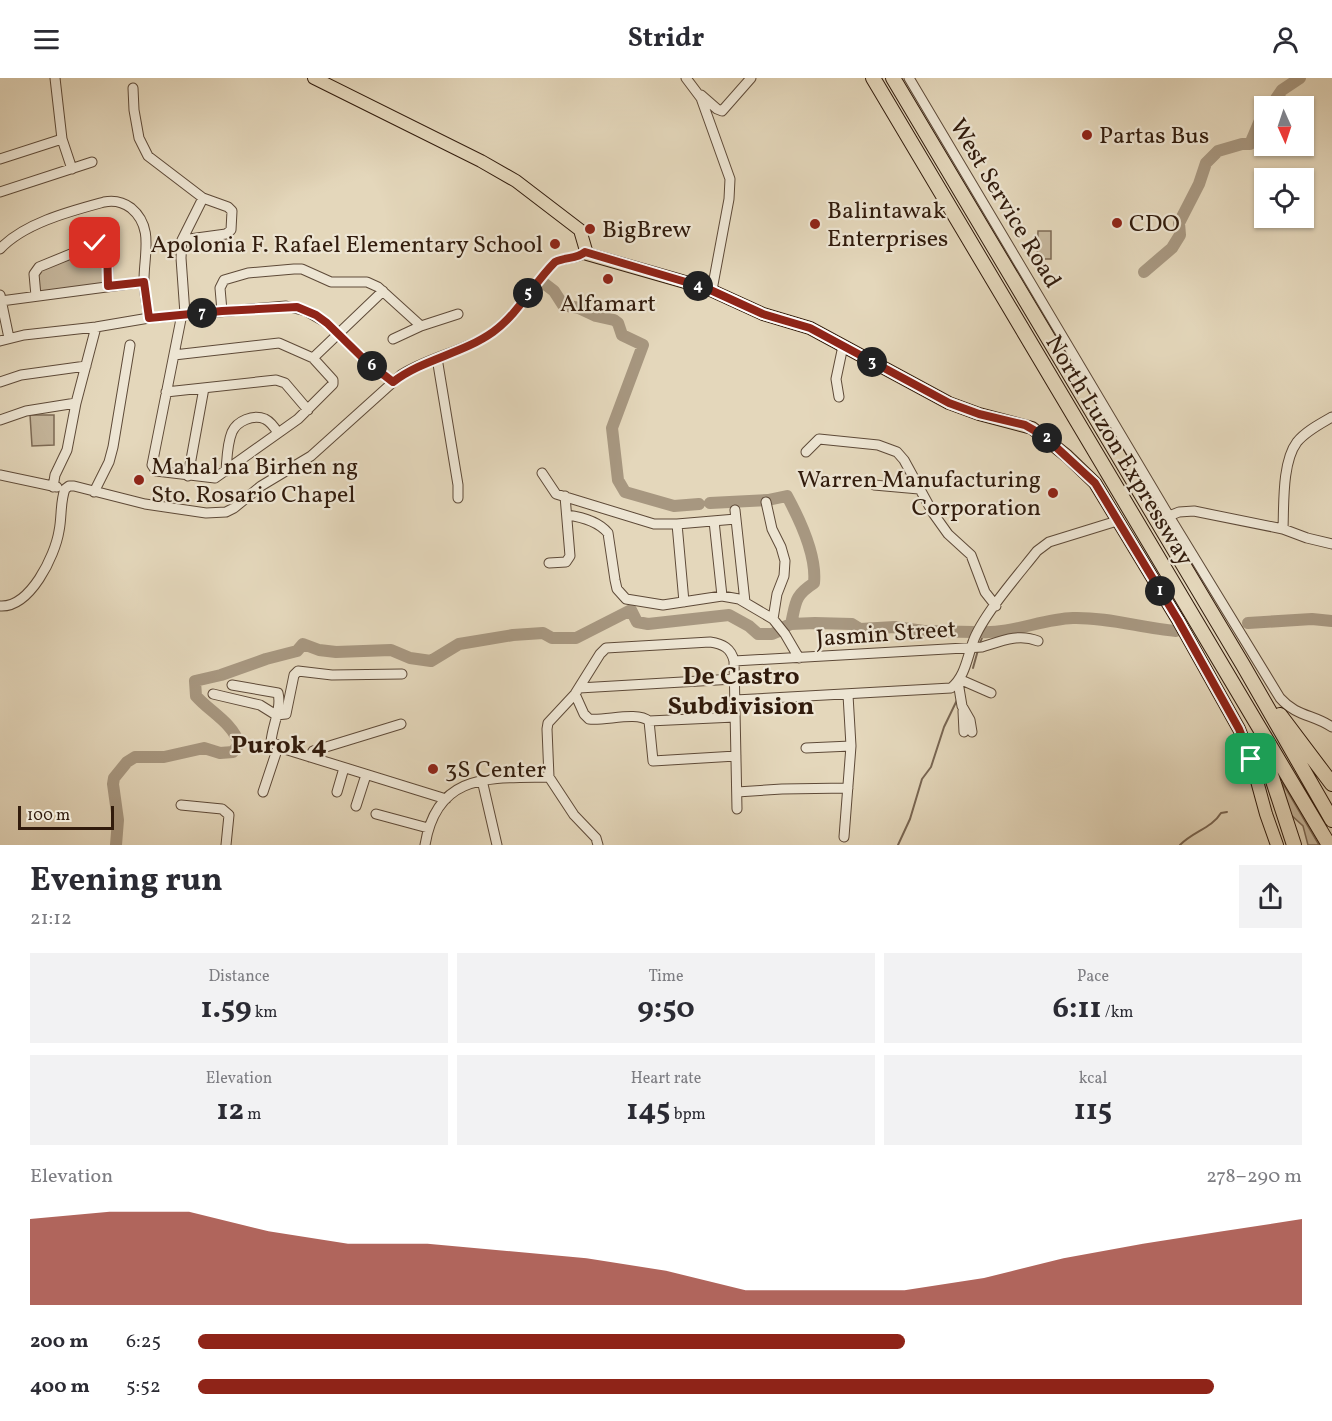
<!DOCTYPE html>
<meta charset="utf-8">
<style>
body{margin:0;font-family:Vollkorn,serif;background:#f2f2f3;color:#2b2b33;height:100vh;display:flex;flex-direction:column;font-size:22px;white-space:nowrap}
*{box-sizing:border-box;margin:0}
p{font-size:20px;color:#7c7c81}
.icon{flex:none;width:33px;height:33px;fill:none;stroke:currentColor;stroke-width:2;stroke-linecap:round;stroke-linejoin:round}
.map{position:relative;height:767px;overflow:hidden}
.panel{display:flex;flex-direction:column;background:#fff;flex:1}
.panel>*{flex:none}
.needle{width:39px;rotate:177deg}
.tools{position:absolute;left:1254px;top:18px;display:grid;gap:12px}
.tools a{display:grid;place-items:center;width:60px;height:60px;border-radius:0px;background:#fff;box-shadow:0 2px 4px #0004;font-size:30px}
.scale{position:absolute;left:18px;bottom:15px;width:96px;box-sizing:border-box;padding-left:6px;border:3px solid #311b0c;border-top:0;font-size:16px;line-height:21px;white-space:nowrap;color:#311b0c;-webkit-text-stroke:4px #ede5d3;paint-order:stroke}
.pin{position:absolute;display:grid;place-items:center;width:51px;height:51px;color:#fff;margin:-26px;border-radius:12px;box-shadow:0 3px 9px #0006}
.km{position:absolute;width:30px;height:30px;margin:-15px;border-radius:50%;background:#222;color:#fff;font-size:16px;line-height:30px;text-align:center}
.round{display:grid;place-items:center;flex:none;width:63px;height:63px;border-radius:0px;background:#f2f2f3}
.summary{display:flex;align-items:center;justify-content:space-between;height:102px;padding:0 30px}
h1{font-size:33px;font-weight:700;line-height:45px}
.stats{display:grid;grid-template-columns:repeat(3,1fr);gap:9px;height:102px;padding:6px 30px}
.stats div{display:grid;align-content:center;border-radius:0px;background:#f2f2f3;text-align:center}
.stats b{font-size:30px;font-weight:700}
.stats small{font-size:16px;font-weight:400}
.stats p{font-size:16px}
.chart{height:168px;padding:12px 30px}
.chart p{display:flex;justify-content:space-between}
.chart svg{width:100%;height:108px;margin-top:6px;fill:#8f2418;opacity:.7}
ul{padding:0 30px;list-style:none;font-size:20px}
li{display:grid;grid-template-columns:96px 72px 1fr;align-items:center;height:45px}
li i{height:15px;border-radius:8px;background:#8f2418}
header{display:flex;justify-content:space-between;align-items:center;height:78px;padding:0 30px;background:#fff;font-size:27px;font-weight:700}
.map>svg:first-child{display:block}
</style>
<header><svg class="icon" aria-label="menu" viewBox="0 0 24 24"><path d="M4 6h16M4 12h16M4 18h16"/></svg>Stridr<svg class="icon" aria-label="person" viewBox="0 0 24 24"><circle cx="12" cy="8" r="4"/><path d="M4 21q1-7 8-7t8 7"/></svg></header>
<div class="map">
<svg width="1332" height="767" viewBox="0 0 1332 767">
<rect width="100%" height="100%" fill="#e4d7bb"/>
<filter id="stains"><feTurbulence type="fractalNoise" baseFrequency=".00333" numOctaves="4"/><feColorMatrix values="0 0 0 0 .2 0 0 0 0 .09 0 0 0 0 .02 0 0 0 .5 -.17"/></filter>
<radialGradient id="worn" r=".72"><stop offset=".6" stop-color="#630" stop-opacity="0"/><stop offset="1" stop-color="#630" stop-opacity=".3"/></radialGradient>
<path fill="#c6b79d" stroke="#7c6954" stroke-width="1.5" d="M1038 153H1051V181H1037Z
M103 167 106 168 107 207 37 217V194Z
M30 337H54V367L32 368Z
M1282 704 1319 767H1308L1303 748 1289 735Z"/>
<g fill="none" stroke-linecap="round" stroke-linejoin="round">
<path stroke="#786552" stroke-width="2" d="M980 565 984 555
M973 590 978 572
M898 767 910 741 922 701 931 689 944 649 958 620
M1180 767C1192 754 1212 750 1221 735L1227 734"/>
<path stroke="#a79780" stroke-width="12" d="M1271 28 1282 12 1300 0
M1144 194 1172 170 1180 157 1179 145 1199 106 1206 85 1218 73 1242 66H1250L1261 40 1264 37
M541 203 554 213 563 227 579 230 596 238 614 242 618 245 622 257 643 267 612 350 618 402 625 414 674 428 699 426
M710 425 768 422 787 418C800 442 817 477 814 505 794 518 796 524 791 546
M1248 545 1312 541 1332 543
M784 549 791 546 815 545 852 546 860 551 895 549 924 553 973 554
M980 554C1012 556 1042 541 1073 540 1107 539 1142 550 1176 553
M116 767 118 742 113 706 114 700 127 684 135 679H164L204 670 220 675 233 674 239 666C233 645 210 634 196 618L195 603 221 597 266 581 297 573 303 566 319 572 336 574 391 572 410 580 431 583 459 566 513 557 543 555 552 560H576L631 532 637 544 648 546 729 537 749 548 758 556H772L779 553"/>
<defs>
<path id="minor" d="M55 0 62 61 72 91
M686 0 701 20 730 101 729 121 712 212
M909 0 1169 438 1280 620C1297 639 1313 636 1332 649
M133 10 134 32 139 60 148 78 203 120 228 129 232 133 231 152 226 156 182 162
M701 17 717 31 722 33 751 0
M0 81 62 61
M0 114 92 84
M0 171C24 145 71 133 104 124 114 122 123 124 131 130 154 149 144 176 144 202 144 214 147 227 149 240
M0 217 9 260
M36 218 34 196 39 189 100 164 107 167 108 171V208
M1 223 144 204
M222 233 220 210 224 202 248 195 294 191H302L331 204H367L378 209 421 248
M185 236 181 180 182 162 203 120
M393 261 421 248 458 236
M0 263 24 257 96 249 149 240 286 228 306 233 327 245 377 294 384 297 393 304
M174 277 279 265 313 280 333 302V306L298 341 215 400 156 393 152 387 182 236
M313 280 383 213
M437 280 458 407V420
M0 304 21 297 86 288
M166 314 276 302 285 305 308 332
M839 319 836 301 843 268
M0 342 26 333 76 325
M806 374 819 361 878 367 897 374 904 382 933 435 948 456 971 477 985 514 996 528
M226 393C227 381 227 366 232 354 237 343 253 336 265 341 271 344 275 350 278 355
M542 395 556 416 654 446H677L736 441
M0 397 57 409
M188 398 204 310
M874 407 919 411
M53 409 55 397 67 372 76 325 96 249
M65 411 69 408H74L145 426 206 435 226 434 234 430 261 408 311 378 401 297C429 279 463 274 490 256 516 238 533 207 555 184 565 179 577 181 585 175
M94 414 109 384 113 369 130 267
M766 424 772 451 781 469 785 483 784 498 777 516 773 541
M735 432 745 524
M567 437C582 439 598 443 608 455L615 502 617 511 626 521 663 527 722 518 739 521 773 541 785 556 799 580
M1169 438 1179 434 1194 433 1283 451 1307 460 1332 466
M714 443 722 518
M677 446 684 524
M1283 451C1284 426 1282 384 1297 364 1306 353 1320 346 1332 339
M549 485 566 484 570 478 565 418
M0 528C30 530 55 478 59 453 62 439 60 424 65 411
M734 583 982 569C1001 563 1019 555 1038 563
M959 601 991 615
M958 604 962 628 970 642 972 654
M232 607 278 615C282 630 272 648 271 664L276 666 278 669 446 721
M579 610 734 601
M213 616 260 627 276 637 286 636 294 597 298 593 332 597 402 596
M575 616 584 636 589 641C606 643 637 633 649 643L735 639
M735 622 951 610C965 599 967 580 973 564 982 538 1019 496 1037 473L1049 464 1117 443
M963 633 964 654
M649 643 653 683 736 678
M806 670 851 668
M310 679 313 673 401 646
M482 702 497 767
M263 714 278 669
M337 714 344 690
M737 714 782 711 848 710
M181 727 222 731 229 737 226 767
M356 728 366 697
M376 736 428 750
M844 759 851 668 848 617
M425 767C437 694 490 700 549 699
M598 767 596 760 574 737 549 699 547 651 548 645 575 616 600 576 606 570 710 564C723 566 731 570 734 583L737 731"/>
<path id="major" d="M314 0 481 83 516 103 580 152 587 176 706 210 763 236 810 250 949 325 979 336 1032 350 1067 378 1095 405 1178 542 1239 651 1251 681 1266 736 1277 767"/>
<path id="highway" d="M873 0 1329 767
M893 0 1243 587 1332 742
M1280 637 1332 706
M1261 666 1294 767"/>
</defs>
<use href="#minor" stroke="#5e4a38" stroke-width="11"/>
<use href="#major" stroke="#311b0c" stroke-width="14"/>
<use href="#highway" stroke="#311b0c" stroke-width="16"/>
<use href="#minor" stroke="#ede5d3" stroke-width="9"/>
<use href="#major" stroke="#e4d7bb" stroke-width="12"/>
<use href="#highway" stroke="#e4d7bb" stroke-width="14"/>
</g>
<g fill="none" stroke-linecap="round" stroke-linejoin="round">
<defs>
<path id="route" d="M95 165 100 164 107 167 108 208 144 204 149 240 222 233 297 229 316 237 327 245 377 294 384 297 393 304C423 281 462 276 493 254 518 236 533 206 555 184 565 179 577 181 585 174L706 210 763 236 810 250 949 325 979 336 1025 347 1044 358 1095 405 1178 542 1239 651 1251 681"/>
</defs>
<use href="#route" stroke="#fff" stroke-width="12"/>
<use href="#route" stroke="#8f2418" stroke-width="8"/>
</g>
<g fill="#8f2418" stroke="#ede5d3" stroke-width="2">
<circle cx="1087" cy="57" r="6"/>
<circle cx="1117" cy="145" r="6"/>
<circle cx="815" cy="146" r="6"/>
<circle cx="590" cy="151" r="6"/>
<circle cx="555" cy="166" r="6"/>
<circle cx="608" cy="201" r="6"/>
<circle cx="139" cy="402" r="6"/>
<circle cx="1053" cy="415" r="6"/>
<circle cx="433" cy="691" r="6"/>
</g>
<g text-anchor="middle" stroke-width="4.5" stroke-linejoin="round" paint-order="stroke">
<g font-size="24" fill="#311b0c" stroke="#ede5d3" text-anchor="start">
<text x="1099" y="65">Partas Bus</text>
<text x="827" y="140">Balintawak<tspan x="827" dy="28">Enterprises</tspan></text>
<text x="1129" y="153">CDO</text>
<text x="602" y="159">BigBrew</text>
<text x="543" y="174" text-anchor="end">Apolonia F. Rafael Elementary School</text>
<text x="608" y="233" text-anchor="middle">Alfamart</text>
<text x="151" y="396">Mahal na Birhen ng<tspan x="151" dy="28">Sto. Rosario Chapel</tspan></text>
<text x="1041" y="409" text-anchor="end">Warren Manufacturing<tspan x="1041" dy="28">Corporation</tspan></text>
<text x="445" y="699">3S Center</text>
</g>
<g font-size="24" fill="#311b0c" stroke="#ede5d3">
<text transform="translate(1006 125) rotate(59)" y="8">West Service Road</text>
<text transform="translate(1120 372) rotate(59)" y="8">North Luzon Expressway</text>
<text transform="translate(886 555) rotate(-4)" y="8">Jasmin Street</text>
</g>
<g font-size="26" font-weight="bold" fill="#311b0c" stroke="#ede5d3">
<text x="741" y="606">De Castro<tspan x="741" dy="30">Subdivision</tspan></text>
<text x="279" y="675">Purok 4</text>
</g>
</g>
<rect width="100%" height="100%" filter="url(#stains)"/>
<rect width="100%" height="100%" fill="url(#worn)"/>
</svg>
<div class="tools">
<a><svg class="needle" viewBox="-14 -14 28 28"><path d="M0-13l5 13h-10z" fill="#e53935"/><path d="M0 13l5-13h-10z" fill="#7c7c81"/></svg></a>
<a><svg class="icon" aria-label="locate" viewBox="0 0 24 24"><circle cx="12" cy="12" r="6"/><path d="M12 2v4M12 18v4M2 12h4M18 12h4"/></svg></a>
</div>
<div class="scale">100 m</div>
<div class="pin" style="left:1251px;top:681px;background:#1e9e55"><svg class="icon" aria-label="arrive" viewBox="0 0 24 24"><path d="M6 21V4h12l-3 4 3 4H6"/></svg></div>
<div class="pin" style="left:95px;top:165px;background:#d93025"><svg class="icon" aria-label="check" viewBox="0 0 24 24"><path d="M5 12l5 5 9-10"/></svg></div>
<b class="km" style="left:1160px;top:513px">1</b>
<b class="km" style="left:1047px;top:360px">2</b>
<b class="km" style="left:872px;top:284px">3</b>
<b class="km" style="left:698px;top:208px">4</b>
<b class="km" style="left:528px;top:215px">5</b>
<b class="km" style="left:372px;top:288px">6</b>
<b class="km" style="left:202px;top:235px">7</b>
</div>
<section class="panel">
<div class="summary"><div><h1>Evening run</h1><p>21:12</p></div><a class="round"><svg class="icon" aria-label="share" viewBox="0 0 24 24"><path d="M12 15V3M7 8l5-5 5 5M5 13v7h14v-7"/></svg></a></div>
<div class="stats">
<div><p>Distance</p><b>1.59<small> km</small></b></div>
<div><p>Time</p><b>9:50</b></div>
<div><p>Pace</p><b>6:11<small> /km</small></b></div>
</div>
<div class="stats">
<div><p>Elevation</p><b>12<small> m</small></b></div>
<div><p>Heart rate</p><b>145<small> bpm</small></b></div>
<div><p>kcal</p><b>115</b></div>
</div>
<div class="chart"><p><span>Elevation</span>278–290 m</p>
<svg viewBox="0 0 160 44" preserveAspectRatio="none"><path d="M0 44V9L10 6L20 6L30 14L40 19L50 19L60 22L70 25L80 30L90 38L100 38L110 38L120 33L130 25L140 19L150 14L160 9V44z"/></svg>
</div>
<ul>
<li><b>200 m</b>6:25<i style="width:64%"></i></li>
<li><b>400 m</b>5:52<i style="width:92%"></i></li>
</ul>
</section>
